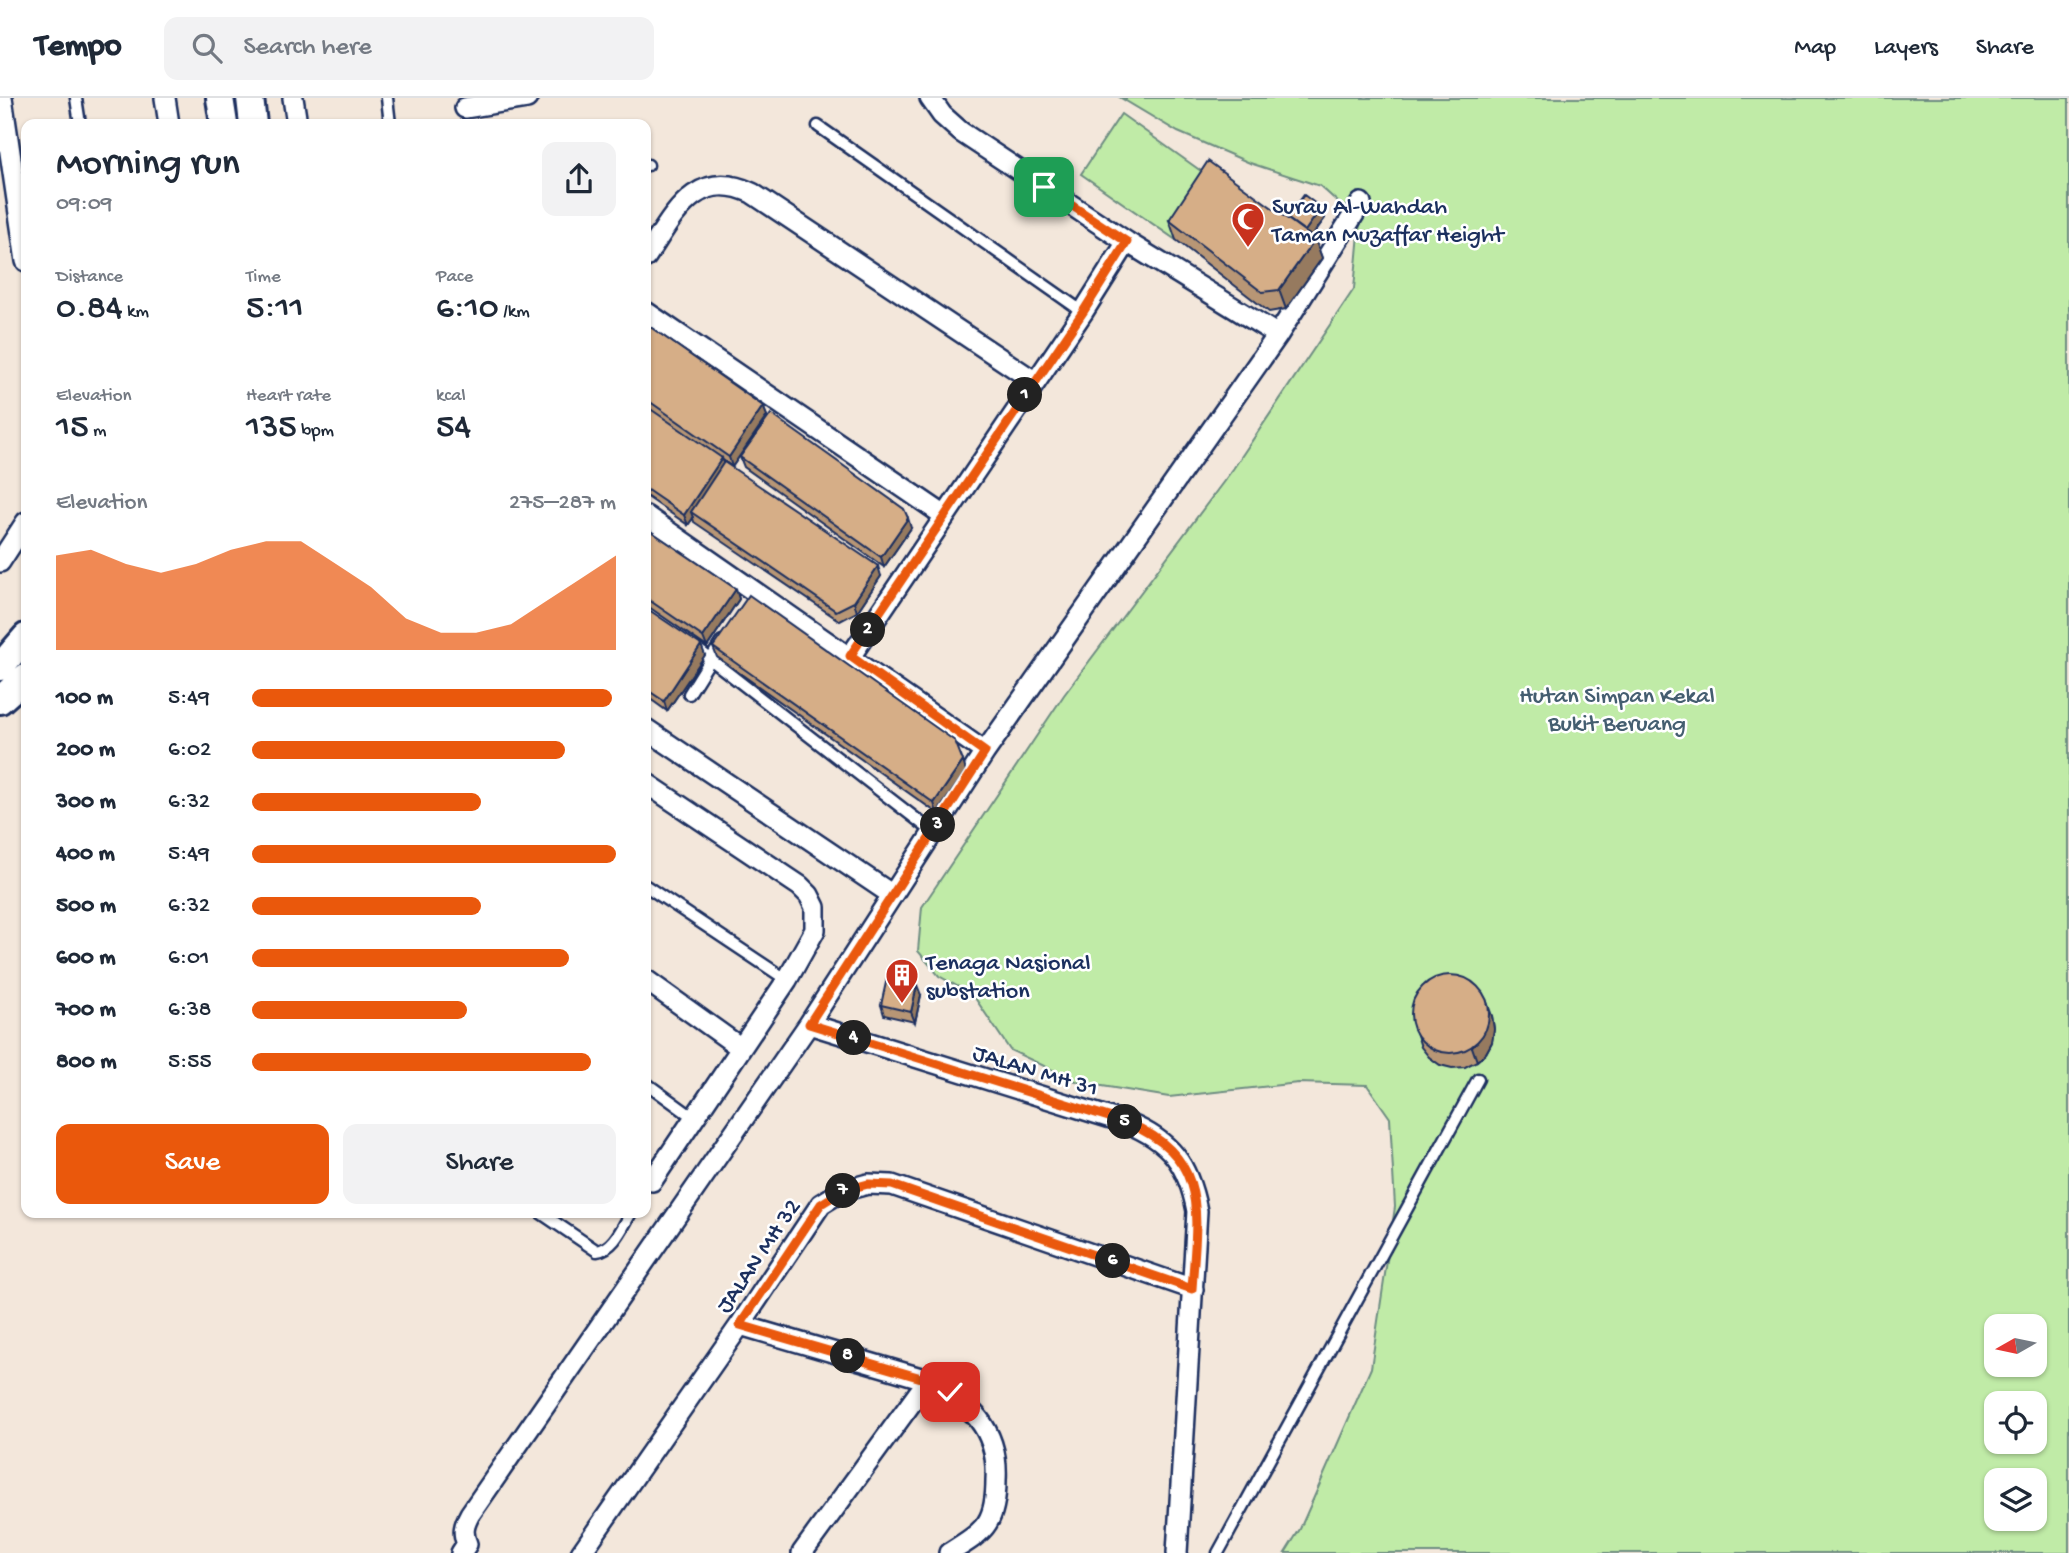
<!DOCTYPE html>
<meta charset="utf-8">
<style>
body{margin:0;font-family:"Gochi Hand",sans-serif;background:#f2f2f3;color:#1f2937;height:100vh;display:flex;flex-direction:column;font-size:26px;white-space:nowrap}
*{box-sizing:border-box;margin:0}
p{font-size:23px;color:#747a83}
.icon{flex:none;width:38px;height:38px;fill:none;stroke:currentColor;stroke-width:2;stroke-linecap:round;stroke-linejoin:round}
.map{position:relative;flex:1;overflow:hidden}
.drawer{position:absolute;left:21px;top:21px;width:630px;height:1099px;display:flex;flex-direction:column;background:#fff;border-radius:14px;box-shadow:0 2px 5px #0004}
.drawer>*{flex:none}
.needle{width:46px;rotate:261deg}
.tools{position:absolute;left:1984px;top:1216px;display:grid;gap:14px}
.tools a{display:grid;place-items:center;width:63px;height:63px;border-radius:14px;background:#fff;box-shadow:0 2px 5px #0004;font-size:35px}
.pin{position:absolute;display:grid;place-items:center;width:60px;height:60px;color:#fff;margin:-30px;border-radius:14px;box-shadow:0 4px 10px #0006}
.km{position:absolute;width:35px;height:35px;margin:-18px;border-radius:50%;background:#222;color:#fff;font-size:19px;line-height:35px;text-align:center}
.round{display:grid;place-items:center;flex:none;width:74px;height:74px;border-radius:14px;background:#f2f2f3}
.head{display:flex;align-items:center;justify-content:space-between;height:119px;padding:0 35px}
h1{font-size:38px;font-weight:600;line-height:52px}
.stats{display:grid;grid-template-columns:repeat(3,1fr);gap:10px;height:119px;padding:7px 35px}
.stats div{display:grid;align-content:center}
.stats b{font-size:35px;font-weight:600}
.stats small{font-size:19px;font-weight:400}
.stats p{font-size:19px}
.chart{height:196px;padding:14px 35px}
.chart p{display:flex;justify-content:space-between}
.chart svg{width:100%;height:126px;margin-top:7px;fill:#ea580c;opacity:.7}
.button{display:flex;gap:14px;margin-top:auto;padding:14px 35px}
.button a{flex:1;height:80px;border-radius:14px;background:#ea580c;color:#fff;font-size:28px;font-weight:600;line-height:80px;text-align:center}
.button a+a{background:#f2f2f3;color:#1f2937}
ul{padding:0 35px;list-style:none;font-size:23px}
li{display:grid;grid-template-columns:112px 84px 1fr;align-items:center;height:52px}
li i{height:18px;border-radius:9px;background:#ea580c}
header{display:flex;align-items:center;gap:42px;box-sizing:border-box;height:98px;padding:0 35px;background:#fff;border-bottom:2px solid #e0e1e3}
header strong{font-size:33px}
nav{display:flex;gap:38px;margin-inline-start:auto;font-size:24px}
.search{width:490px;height:63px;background:#f2f2f3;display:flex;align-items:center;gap:18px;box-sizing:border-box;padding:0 24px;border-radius:14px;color:#747a83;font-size:26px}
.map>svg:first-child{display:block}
</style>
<header>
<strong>Tempo</strong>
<div class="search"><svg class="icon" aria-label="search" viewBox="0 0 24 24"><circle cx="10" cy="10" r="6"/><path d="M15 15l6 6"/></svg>Search here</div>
<nav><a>Map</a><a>Layers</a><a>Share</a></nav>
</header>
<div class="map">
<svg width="2069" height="1455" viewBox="0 0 2069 1455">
<rect width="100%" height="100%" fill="#f3e7db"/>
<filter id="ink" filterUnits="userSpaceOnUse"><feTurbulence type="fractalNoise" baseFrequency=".0143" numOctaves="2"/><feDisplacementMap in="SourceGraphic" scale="14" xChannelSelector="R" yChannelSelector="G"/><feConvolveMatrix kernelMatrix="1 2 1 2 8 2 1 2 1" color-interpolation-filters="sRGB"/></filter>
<g filter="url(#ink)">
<path fill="#c0eba7" stroke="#6e8d82" stroke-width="2" fill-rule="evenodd" d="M1121 0H2069V1455H1285L1300 1431 1371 1270 1395 1109 1390 1020 1367 987 1298 985 1169 999 1078 984 1010 952 973 897 939 878 918 853 922 809 1064 597 1233 371 1354 191 1360 124 1320 88 1250 65 1178 34ZM1997 1228H2035V1267H1997ZM1997 1306H2035V1344H1997ZM1997 1382H2035V1421H1997Z
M1121 16 1215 83 1176 142 1081 76Z"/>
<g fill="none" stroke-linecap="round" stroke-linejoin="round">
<defs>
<path id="lane" d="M76 0 80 26
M387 0 390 26
M818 28 1083 214
M646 67H648
M696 550 933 734
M689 596 722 543
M646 788 787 882
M646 985 694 1020
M541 1115 597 1153C614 1151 623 1128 631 1115
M1218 1455 1478 981"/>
<path id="street" d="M2 0 26 163
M165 0 169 26
M293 0 297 26
M930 0 942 17 961 34 1127 144 1278 237
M465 10 527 0
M646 159C673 119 695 68 752 95L1034 283
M646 214 945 418
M646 418 985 654
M0 464 26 424
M850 559 1083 214 1127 144
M646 631 891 796
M646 685 800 788 809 797 815 809V832L787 882 652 1083 646 1079
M646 882 741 950
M809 926 1127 1025C1171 1043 1188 1066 1197 1113L1177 1455
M740 1227 928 1282C970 1306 999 1330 996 1382 996 1396 995 1413 987 1425 979 1438 961 1447 949 1455
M461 1455 467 1446C462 1434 464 1427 470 1416L809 926 985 654 1278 237 1361 105
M581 1455 740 1227 821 1106 842 1093 868 1086 892 1087 1193 1191
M802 1455 928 1282"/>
<path id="secondary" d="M220 0 224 26
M250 0 253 26
M0 569 26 539
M0 602 26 579"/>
</defs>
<use href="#lane" stroke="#1b2f5e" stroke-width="15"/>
<use href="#street" stroke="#1b2f5e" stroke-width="24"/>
<use href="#secondary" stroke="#1b2f5e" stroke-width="32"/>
<use href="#lane" stroke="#fff" stroke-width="10"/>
<use href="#street" stroke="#fff" stroke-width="19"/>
<use href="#secondary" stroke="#fff" stroke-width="26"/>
</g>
<path fill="#b89674" stroke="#1b2f5e" stroke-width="2" d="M1321 110 1325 120 1312 138 1315 141 1322 160 1286 211 1269 214 1176 142 1169 122 1288 121Z
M646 226 763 308 767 318 732 369 723 362 724 364 881 478 857 514 840 523 694 424 693 420 688 427 646 398Z
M740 359 911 430 884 469 744 369Z
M646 430 736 491 739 501 707 549 646 507Z
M646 510 705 557 667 613 646 598Z
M713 549 966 673 937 715 717 559Z
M921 897 915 924 884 917 881 907Z
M1492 918 1494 931 1492 944 1486 955 1477 963 1465 969 1452 970 1440 967 1429 959 1421 949 1412 922Z"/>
<path fill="#967a5e" stroke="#1b2f5e" stroke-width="2" d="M1321 110 1325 120 1308 143 1305 133Z
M1315 141 1322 160 1286 211 1279 192Z
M763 308 767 318 732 369 729 359Z
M722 360 726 370 691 414 693 420 688 427 684 417Z
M908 420 911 430 884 469 881 459Z
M878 468 881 478 857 514 854 504Z
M736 491 739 501 707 549 703 539Z
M701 547 705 557 667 613 664 603Z
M963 663 966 673 937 715 934 705Z
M917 887 921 897 915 924 911 914Z
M1487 904 1492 918 1494 931 1492 944 1486 955 1477 963 1472 949Z"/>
<path fill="#d6ae87" stroke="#1b2f5e" stroke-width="2" d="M1208 63 1315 141 1279 192 1262 194 1169 122Z
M1304 97 1321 110 1305 133 1287 120Z
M646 226 763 308 729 359 646 301Z
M646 308 722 360 684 417 646 391Z
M771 316 904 411 908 420 881 459 740 359Z
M724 364 878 468 854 504 836 513 691 414Z
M646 430 736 491 703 539 646 500Z
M749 497 955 643 963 663 934 705 713 549Z
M646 510 701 547 664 603 646 591Z
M1411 916a39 39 0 1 1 78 0a39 39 0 1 1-78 0Z
M887 880 917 887 911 914 881 907Z"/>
</g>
<g fill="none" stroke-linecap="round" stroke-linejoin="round" filter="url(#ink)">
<defs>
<path id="route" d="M950 1294 928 1282 740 1227 821 1106 842 1093 868 1086 892 1087 1192 1191C1197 1115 1210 1060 1128 1025L809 926 985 654 850 558 1083 214 1127 144 1044 89"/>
</defs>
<use href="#route" stroke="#fff" stroke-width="14"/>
<use href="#route" stroke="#ea580c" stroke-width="9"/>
</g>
<defs>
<symbol id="mosque-pin" viewBox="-11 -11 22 30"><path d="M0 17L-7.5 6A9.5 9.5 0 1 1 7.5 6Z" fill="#c8321e" stroke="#fff"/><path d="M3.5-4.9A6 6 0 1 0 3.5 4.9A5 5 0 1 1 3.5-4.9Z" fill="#fff"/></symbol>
<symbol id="building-pin" viewBox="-11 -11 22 30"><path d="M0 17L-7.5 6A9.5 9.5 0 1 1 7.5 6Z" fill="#c8321e" stroke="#fff"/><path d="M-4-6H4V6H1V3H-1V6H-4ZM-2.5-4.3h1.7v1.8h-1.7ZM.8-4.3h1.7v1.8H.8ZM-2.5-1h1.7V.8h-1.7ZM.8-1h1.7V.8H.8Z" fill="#fff"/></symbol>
</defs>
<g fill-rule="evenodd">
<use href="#mosque-pin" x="1229" y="102" width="38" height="52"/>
<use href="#building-pin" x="883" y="858" width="38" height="52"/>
</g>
<g text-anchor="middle" stroke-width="5" stroke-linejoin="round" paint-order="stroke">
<g font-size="24" fill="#1b2f5e" stroke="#fff" text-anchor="start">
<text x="1272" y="115">Surau Al-Wahdah<tspan x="1272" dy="28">Taman Muzaffar Height</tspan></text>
<text x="926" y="871">Tenaga Nasional<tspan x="926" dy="28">substation</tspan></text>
</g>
<g font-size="24" fill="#445e70" stroke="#fff">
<text x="1617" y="604">Hutan Simpan Kekal<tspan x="1617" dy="28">Bukit Beruang</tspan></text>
</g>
<g font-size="24" fill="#1b2f5e" stroke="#fff">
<text transform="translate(1036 971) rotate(17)" y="8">JALAN MH 31</text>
<text transform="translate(757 1157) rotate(-56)" y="8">JALAN MH 32</text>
</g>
</g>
</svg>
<div class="tools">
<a><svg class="needle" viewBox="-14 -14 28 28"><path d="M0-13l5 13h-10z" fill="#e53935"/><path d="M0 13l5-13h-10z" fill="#747a83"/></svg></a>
<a><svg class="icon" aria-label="locate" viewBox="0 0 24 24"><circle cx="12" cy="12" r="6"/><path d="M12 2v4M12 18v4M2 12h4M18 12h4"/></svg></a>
<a><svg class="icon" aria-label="layers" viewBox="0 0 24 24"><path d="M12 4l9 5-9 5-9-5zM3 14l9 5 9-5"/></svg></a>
</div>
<div class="pin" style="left:1044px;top:89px;background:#1e9e55"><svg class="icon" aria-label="arrive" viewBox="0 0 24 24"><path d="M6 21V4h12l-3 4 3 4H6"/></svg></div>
<div class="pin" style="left:950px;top:1294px;background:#d93025"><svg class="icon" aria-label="check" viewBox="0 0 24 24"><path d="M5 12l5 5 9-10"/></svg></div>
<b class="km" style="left:1025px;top:297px">1</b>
<b class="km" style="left:868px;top:532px">2</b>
<b class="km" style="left:938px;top:727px">3</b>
<b class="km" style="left:854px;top:940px">4</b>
<b class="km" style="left:1125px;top:1024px">5</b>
<b class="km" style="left:1113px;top:1163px">6</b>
<b class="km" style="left:843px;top:1093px">7</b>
<b class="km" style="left:848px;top:1258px">8</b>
<section class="drawer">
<div class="head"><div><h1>Morning run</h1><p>09:09</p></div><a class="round"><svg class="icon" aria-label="share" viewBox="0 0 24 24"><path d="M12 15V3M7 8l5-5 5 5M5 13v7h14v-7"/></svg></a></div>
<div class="stats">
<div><p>Distance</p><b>0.84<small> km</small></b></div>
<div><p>Time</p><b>5:11</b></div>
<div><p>Pace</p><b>6:10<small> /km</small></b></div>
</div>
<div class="stats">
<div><p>Elevation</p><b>15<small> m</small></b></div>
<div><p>Heart rate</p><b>135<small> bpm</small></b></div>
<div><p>kcal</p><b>54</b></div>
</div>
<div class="chart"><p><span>Elevation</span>275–287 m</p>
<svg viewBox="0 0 160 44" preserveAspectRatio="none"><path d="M0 44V11L10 9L20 14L30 17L40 14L50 9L60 6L70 6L80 14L90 22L100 33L110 38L120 38L130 35L140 27L150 19L160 11V44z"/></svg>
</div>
<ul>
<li><b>100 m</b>5:49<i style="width:99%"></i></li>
<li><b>200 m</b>6:02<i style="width:86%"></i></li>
<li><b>300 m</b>6:32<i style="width:63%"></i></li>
<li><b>400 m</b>5:49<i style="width:100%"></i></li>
<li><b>500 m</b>6:32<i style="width:63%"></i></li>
<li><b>600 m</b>6:01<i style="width:87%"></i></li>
<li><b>700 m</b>6:38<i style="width:59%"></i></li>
<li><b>800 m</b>5:55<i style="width:93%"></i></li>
</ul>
<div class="button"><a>Save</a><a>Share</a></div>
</section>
</div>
